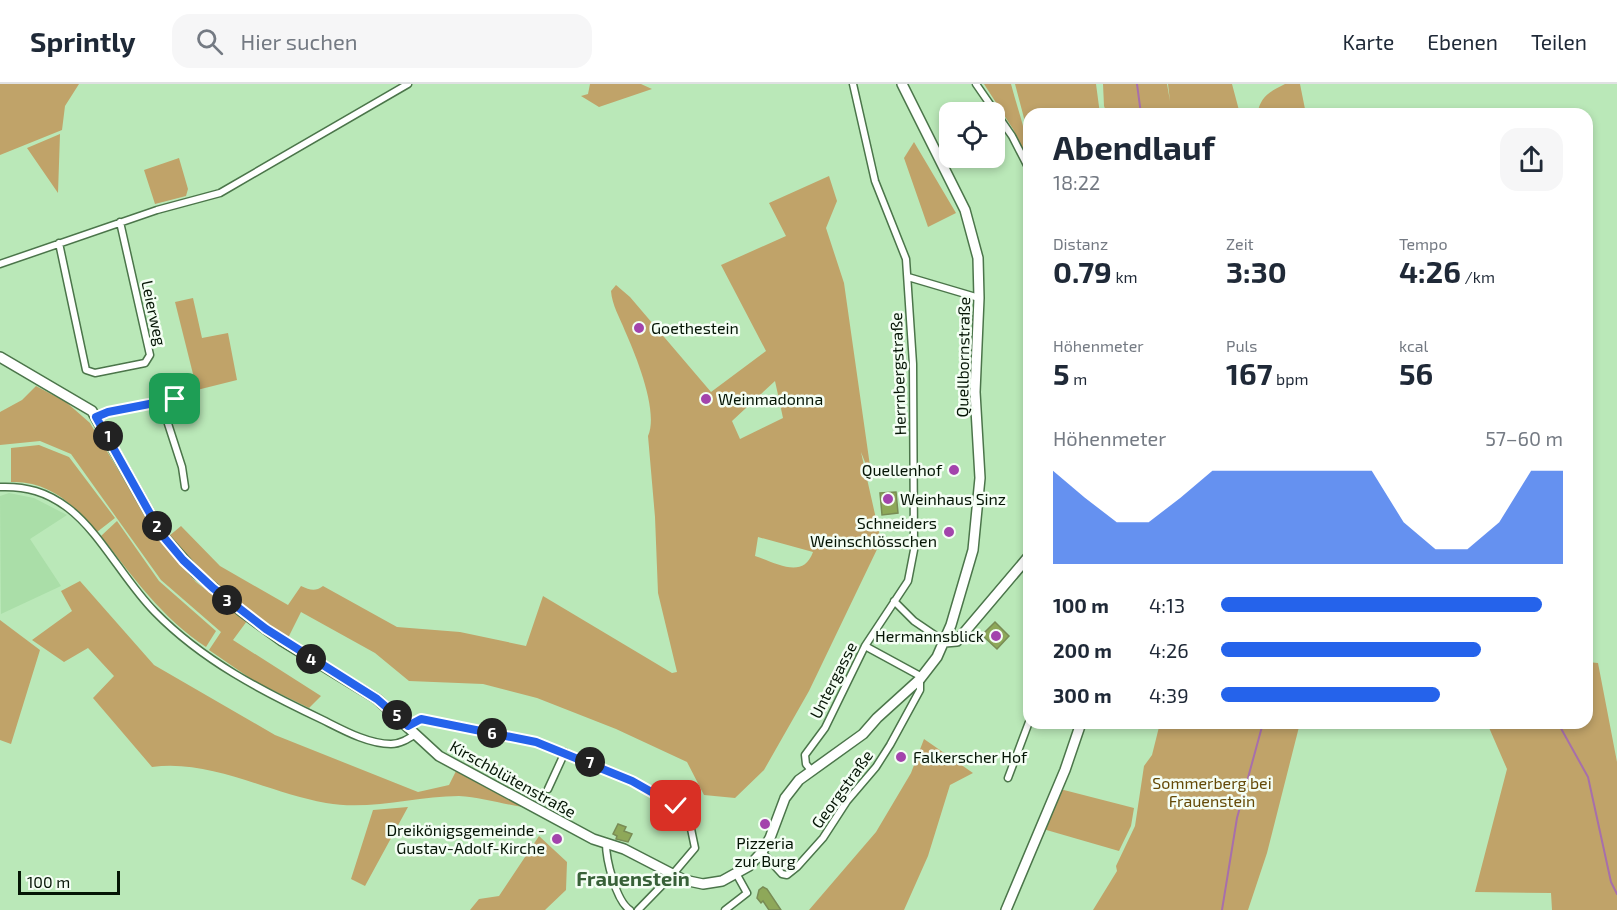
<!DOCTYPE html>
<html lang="de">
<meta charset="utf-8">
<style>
body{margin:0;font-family:"Exo 2",sans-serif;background:#f6f6f7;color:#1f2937;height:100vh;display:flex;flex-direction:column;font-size:22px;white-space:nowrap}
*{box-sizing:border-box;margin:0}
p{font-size:20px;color:#747a83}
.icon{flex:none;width:33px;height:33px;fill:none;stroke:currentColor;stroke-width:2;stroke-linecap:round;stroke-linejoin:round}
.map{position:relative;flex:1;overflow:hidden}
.side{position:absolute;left:1023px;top:24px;width:570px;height:621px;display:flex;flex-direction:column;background:#fff;border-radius:18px;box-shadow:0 3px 9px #0003}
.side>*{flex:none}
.tools{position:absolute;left:939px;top:18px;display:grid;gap:12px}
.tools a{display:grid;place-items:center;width:66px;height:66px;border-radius:12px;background:#fff;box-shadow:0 3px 9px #0003;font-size:30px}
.scale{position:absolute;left:18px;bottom:15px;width:102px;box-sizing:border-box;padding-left:6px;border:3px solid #051505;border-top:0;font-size:16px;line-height:21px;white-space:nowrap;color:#051505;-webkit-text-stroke:4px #f4fef4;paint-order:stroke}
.pin{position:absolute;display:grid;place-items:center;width:51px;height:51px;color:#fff;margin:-26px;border-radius:12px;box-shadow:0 3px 9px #0006}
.km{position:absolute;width:30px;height:30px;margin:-15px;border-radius:50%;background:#222;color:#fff;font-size:16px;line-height:30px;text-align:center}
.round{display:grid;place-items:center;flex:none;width:63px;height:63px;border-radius:18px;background:#f6f6f7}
.summary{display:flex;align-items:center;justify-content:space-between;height:102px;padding:0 30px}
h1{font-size:33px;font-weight:700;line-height:45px}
.stats{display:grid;grid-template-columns:repeat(3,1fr);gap:9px;height:102px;padding:6px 30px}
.stats div{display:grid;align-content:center}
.stats b{font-size:30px;font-weight:700}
.stats small{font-size:16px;font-weight:400}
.stats p{font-size:16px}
.chart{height:168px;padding:12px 30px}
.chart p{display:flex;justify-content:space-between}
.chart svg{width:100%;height:108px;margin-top:6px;fill:#2563eb;opacity:.7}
ul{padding:0 30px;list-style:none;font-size:20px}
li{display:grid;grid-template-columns:96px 72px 1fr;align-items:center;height:45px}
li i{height:15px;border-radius:8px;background:#2563eb}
header{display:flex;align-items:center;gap:36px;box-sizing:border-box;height:84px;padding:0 30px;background:#fff;border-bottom:2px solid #e0e1e3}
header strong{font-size:28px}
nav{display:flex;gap:33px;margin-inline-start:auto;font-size:21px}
.search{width:420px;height:54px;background:#f6f6f7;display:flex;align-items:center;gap:15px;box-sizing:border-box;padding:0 21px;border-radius:18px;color:#747a83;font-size:22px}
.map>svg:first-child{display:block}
</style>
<header>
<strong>Sprintly</strong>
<div class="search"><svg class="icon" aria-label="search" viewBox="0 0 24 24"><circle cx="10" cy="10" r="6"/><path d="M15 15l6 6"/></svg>Hier suchen</div>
<nav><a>Karte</a><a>Ebenen</a><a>Teilen</a></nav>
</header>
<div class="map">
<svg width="1617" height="826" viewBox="0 0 1617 826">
<rect width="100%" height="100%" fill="#bae8b8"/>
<path fill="#aadea8" d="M9 409 34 414 67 431 30 455 61 502 1 530 0 412Z"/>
<path fill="#c0a369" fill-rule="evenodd" d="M0 0H79L65 22 62 46 0 71Z
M590 0H641L652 5 599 23 581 12 588 10Z
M984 0H1011C1018 27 1029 54 1029 81L1013 45Z
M1015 0H1096L1100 30H1029V53Z
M1103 0H1167L1170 17 1168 0H1232L1240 30H1107L1104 22Z
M1285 0H1300L1306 30H1257C1261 12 1269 8 1285 0Z
M60 50 58 109 27 64Z
M914 58 956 129 928 143 904 74Z
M179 74 188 105 186 112 155 120 144 86Z
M829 92 837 117 826 144 844 199 872 396 861 368 881 457 809 607 764 686 735 714 704 711 687 678 616 645 537 614 483 600 409 597 375 569 301 528 288 554C242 522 207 495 169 452L181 442 220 482 288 521 301 502C310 506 315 508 323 502L397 543 460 548 526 562 543 512 672 589 677 588 658 509 655 433 648 352C659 327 636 272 625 247 620 234 612 221 611 207L616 201 630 213 711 308 766 267 721 181 786 152 769 119ZM775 297 783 334 740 355 732 337ZM758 453 813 468C803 496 777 479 755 472Z
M193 214 202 254 228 249 237 296 197 306 175 218Z
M36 302 66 318 90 339 164 462 196 498 247 537 233 556 321 612 309 624 254 597 209 566 221 548 161 496 71 370 40 357 0 361V328L22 316Z
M39 361 69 373 115 434 97 448C74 421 50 397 11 398V364Z
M117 437 159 497 216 547 206 563C163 535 132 492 101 452Z
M80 497 154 581 275 651 418 708 449 701 456 687 523 723C502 720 480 713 459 712 415 712 370 727 326 719 268 709 211 675 152 683L93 614 114 592 88 564 64 578 32 556 72 527 61 507Z
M0 536 40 566 11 660 0 656Z
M1587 578 1598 579 1617 678V826H1552L1551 809 1475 808 1507 685 1487 639H1587Z
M1160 639H1300L1267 769 1248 826H1093L1117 787 1116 782 1135 742 1144 682 1152 671Z
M924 655 973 689 950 701 928 772 904 826H809L876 748 911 689Z
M1060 705 1134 724 1131 742 1119 767 1043 745Z
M408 723 365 802 351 795 373 726Z
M539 752 567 778 566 806 545 826H470L479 815 499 812Z"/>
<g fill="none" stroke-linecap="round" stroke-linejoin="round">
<path stroke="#a76fab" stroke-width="2" d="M1137 0 1141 30
M1558 639 1588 693 1611 798 1617 810
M1222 826 1237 734 1263 639"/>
</g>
<path fill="#8ea859" stroke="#798c55" stroke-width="1.5" d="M896 408 898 429 882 431 880 409Z
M995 538 1009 552 997 565 982 551Z
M618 740 626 743 624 747 632 750 628 758 616 755 617 752 613 750Z
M763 803 767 805 781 826H769L763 817 761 819 757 814 759 806Z"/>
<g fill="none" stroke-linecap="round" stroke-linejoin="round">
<defs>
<path id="minor" d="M976 0 1012 52 1029 85
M59 159 86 286 95 289 145 279 150 271 120 138
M0 180 157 126 220 109 408 0
M908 193 979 214
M161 318 182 383 185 403
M96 333 108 328 192 311
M0 403C26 402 47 408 68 424 100 448 125 498 155 528 203 577 262 607 323 636 343 646 368 660 391 660 400 660 408 655 416 650
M894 517 914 537 945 558
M865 562 922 593
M408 642 421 635 536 658 632 697 676 722 690 740 695 764 673 790 638 826
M811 686 806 680 805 671 825 644 865 562 908 497 914 466 913 280 906 175 875 97 853 0
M1008 694 1029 638
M548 705 565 668
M606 759C606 776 616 817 630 826
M762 768 782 790 787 791 797 783 823 754 847 717 876 683 890 661 920 606V595
M725 826 747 809 737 791"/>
<path id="secondary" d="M0 273 92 327 162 451 196 489 241 527 282 557 377 615 439 672 593 755 624 765 684 796 703 800 722 797 749 782 762 768 770 754 785 714 799 696 863 650 877 634 920 595 937 573 951 541 973 466 980 394 975 308 979 214 978 174 965 126 902 0
M945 558 957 557 1029 472
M1006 826 1065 686 1081 639"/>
</defs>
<use href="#minor" stroke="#4b754a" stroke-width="9"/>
<use href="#secondary" stroke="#4b754a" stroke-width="12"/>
<use href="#minor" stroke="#fff" stroke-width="6"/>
<use href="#secondary" stroke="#fff" stroke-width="9"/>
</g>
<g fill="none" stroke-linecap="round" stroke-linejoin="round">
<defs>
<path id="route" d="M175 315 108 328 96 333 162 451 183 476 213 504 266 545 377 615 408 642 421 635 536 658 632 697 676 722"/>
</defs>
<use href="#route" stroke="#fff" stroke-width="12"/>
<use href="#route" stroke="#2563eb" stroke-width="8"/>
</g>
<g fill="#a344ac" stroke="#f4fef4" stroke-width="2">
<circle cx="639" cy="244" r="6"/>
<circle cx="706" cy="315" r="6"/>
<circle cx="954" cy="386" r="6"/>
<circle cx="888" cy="415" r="6"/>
<circle cx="949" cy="448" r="6"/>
<circle cx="996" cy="552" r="6"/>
<circle cx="901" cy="673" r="6"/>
<circle cx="765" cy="740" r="6"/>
<circle cx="557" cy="755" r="6"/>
</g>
<g text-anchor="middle" stroke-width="5" stroke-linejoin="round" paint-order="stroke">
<g font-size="16" fill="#051505" stroke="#f4fef4">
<text transform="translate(154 229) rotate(78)" y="6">Leierweg</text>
<text transform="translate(963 273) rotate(-89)" y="6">Quellbornstraße</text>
<text transform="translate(898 290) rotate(-92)" y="6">Herrnbergstraße</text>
<text transform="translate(833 596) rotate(-63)" y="6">Untergasse</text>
<text transform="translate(513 695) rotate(29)" y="6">Kirschblütenstraße</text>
<text transform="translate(842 705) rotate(-54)" y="6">Georgstraße</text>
</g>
<g font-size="16" fill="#051505" stroke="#f4fef4" text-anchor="start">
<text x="651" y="250">Goethestein</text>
<text x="718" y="321">Weinmadonna</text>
<text x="942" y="392" text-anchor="end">Quellenhof</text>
<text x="900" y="421">Weinhaus Sinz</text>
<text x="937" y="445" text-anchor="end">Schneiders<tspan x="937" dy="18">Weinschlösschen</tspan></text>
<text x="984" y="558" text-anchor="end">Hermannsblick</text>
<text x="913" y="679">Falkerscher Hof</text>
<text x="545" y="752" text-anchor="end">Dreikönigsgemeinde -<tspan x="545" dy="18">Gustav-Adolf-Kirche</tspan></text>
<text x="765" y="765" text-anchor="middle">Pizzeria<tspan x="765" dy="18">zur Burg</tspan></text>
</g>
<g font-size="16" fill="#644907" stroke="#f4fef4">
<text x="1212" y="705">Sommerberg bei<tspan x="1212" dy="18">Frauenstein</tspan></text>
</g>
<g font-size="20" font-weight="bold" fill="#386138" stroke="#f4fef4">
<text x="633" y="802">Frauenstein</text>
</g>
</g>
</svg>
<div class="tools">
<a><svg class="icon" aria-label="locate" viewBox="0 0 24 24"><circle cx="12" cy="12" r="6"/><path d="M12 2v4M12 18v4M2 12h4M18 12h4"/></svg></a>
</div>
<div class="scale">100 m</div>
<div class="pin" style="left:175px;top:315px;background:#1e9e55"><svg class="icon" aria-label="arrive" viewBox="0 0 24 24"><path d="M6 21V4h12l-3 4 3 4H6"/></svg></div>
<div class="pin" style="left:676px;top:722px;background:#d93025"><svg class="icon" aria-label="check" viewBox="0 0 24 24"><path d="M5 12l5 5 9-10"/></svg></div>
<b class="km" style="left:108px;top:352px">1</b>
<b class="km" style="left:157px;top:442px">2</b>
<b class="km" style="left:227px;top:516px">3</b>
<b class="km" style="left:311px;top:575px">4</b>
<b class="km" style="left:397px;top:631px">5</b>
<b class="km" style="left:492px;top:649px">6</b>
<b class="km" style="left:590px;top:678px">7</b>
<section class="side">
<div class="summary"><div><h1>Abendlauf</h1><p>18:22</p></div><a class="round"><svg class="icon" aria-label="share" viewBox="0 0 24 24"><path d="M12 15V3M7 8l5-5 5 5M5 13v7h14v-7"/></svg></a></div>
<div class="stats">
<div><p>Distanz</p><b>0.79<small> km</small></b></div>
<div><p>Zeit</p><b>3:30</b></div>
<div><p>Tempo</p><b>4:26<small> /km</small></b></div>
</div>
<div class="stats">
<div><p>Höhenmeter</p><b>5<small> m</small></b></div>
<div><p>Puls</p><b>167<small> bpm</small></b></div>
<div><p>kcal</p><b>56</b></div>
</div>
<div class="chart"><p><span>Höhenmeter</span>57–60 m</p>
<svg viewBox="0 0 160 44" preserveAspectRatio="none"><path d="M0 44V6L10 17L20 27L30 27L40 17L50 6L60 6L70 6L80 6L90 6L100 6L110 27L120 38L130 38L140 27L150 6L160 6V44z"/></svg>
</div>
<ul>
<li><b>100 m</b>4:13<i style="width:94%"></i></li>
<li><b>200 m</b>4:26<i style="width:76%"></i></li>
<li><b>300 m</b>4:39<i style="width:64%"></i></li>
</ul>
</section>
</div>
